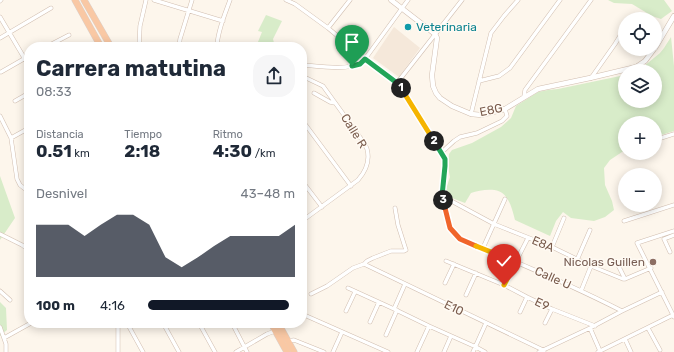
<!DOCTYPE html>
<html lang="es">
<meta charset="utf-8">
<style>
body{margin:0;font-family:Rubik,sans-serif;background:#f6f6f7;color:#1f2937;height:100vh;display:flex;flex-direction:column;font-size:15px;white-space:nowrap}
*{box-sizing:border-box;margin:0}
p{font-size:13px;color:#747a83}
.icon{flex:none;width:22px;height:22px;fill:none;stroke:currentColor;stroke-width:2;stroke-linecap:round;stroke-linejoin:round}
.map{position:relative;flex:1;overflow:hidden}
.details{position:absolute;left:24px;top:42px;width:283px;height:286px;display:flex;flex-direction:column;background:#fff;border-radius:16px;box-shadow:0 2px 10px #0003}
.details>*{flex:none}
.controls{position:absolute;left:618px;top:12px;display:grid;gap:8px}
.controls a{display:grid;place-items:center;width:44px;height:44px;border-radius:50%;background:#fff;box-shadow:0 2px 10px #0003;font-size:20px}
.pin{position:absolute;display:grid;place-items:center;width:34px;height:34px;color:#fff;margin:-41px -17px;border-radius:50% 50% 50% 0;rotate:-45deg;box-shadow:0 0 4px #0007}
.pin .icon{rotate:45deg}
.km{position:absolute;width:20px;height:20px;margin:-10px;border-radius:50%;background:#222;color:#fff;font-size:11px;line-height:20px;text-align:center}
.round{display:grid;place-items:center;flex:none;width:42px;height:42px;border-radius:16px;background:#f6f6f7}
.head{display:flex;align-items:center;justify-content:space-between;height:68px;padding:0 12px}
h1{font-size:22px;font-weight:700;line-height:30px}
.stats{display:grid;grid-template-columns:repeat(3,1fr);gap:6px;height:68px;padding:4px 12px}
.stats div{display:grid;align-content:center}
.stats b{font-size:17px;font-weight:700}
.stats small{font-size:11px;font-weight:400}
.stats p{font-size:11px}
.chart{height:112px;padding:8px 12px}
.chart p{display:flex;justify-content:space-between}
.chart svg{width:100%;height:72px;margin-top:4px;fill:#111827;opacity:.7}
ul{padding:0 12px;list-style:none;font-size:13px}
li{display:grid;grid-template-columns:64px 48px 1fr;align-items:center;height:30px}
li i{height:10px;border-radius:5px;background:#111827}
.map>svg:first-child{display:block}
</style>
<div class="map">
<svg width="674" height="352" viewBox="0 0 674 352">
<rect width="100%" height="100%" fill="#fdf6ec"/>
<path fill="#f5e8da" d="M394 27 420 48 399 77 373 58Z"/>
<path fill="#d8ecc9" d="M608 0H664L672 11 661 19 652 16 632 4 614 3Z
M266 15 282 21 273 39 275 47H256L262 32 258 31Z
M671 37 674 66V131L655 137V123H625V150L610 160 604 168 605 185 612 201 614 210 605 217 594 221 571 218 563 212 556 221 550 236 515 220C513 213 511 203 506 197 499 186 481 190 471 193L465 203 444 195 450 177 448 167 449 154 452 150 472 143 501 127 511 118 516 106 538 92 548 90 558 89 625 75V101H655V71H638L660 53 664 48Z
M0 176 15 218 0 240Z
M0 302 6 308 7 330 0 336Z"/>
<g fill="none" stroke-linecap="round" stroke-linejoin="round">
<defs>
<path id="minor" d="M154 0 223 21
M286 0 295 4 328 28 365 59 397 83 442 152 445 159V166L442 196 450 228 460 239C515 261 569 284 622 311
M0 1 1 0
M0 17 29 66
M631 19V18
M328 28 350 0
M0 38 51 8
M46 47 69 35
M139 47 140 26 146 0
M179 47 180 39 192 0
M217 47C217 32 225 14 230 0
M302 65C317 66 348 71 360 63 362 62 363 60 365 59L408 0
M1 72 29 56
M302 76 323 86 362 140C364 143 366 146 367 149 370 160 366 171 358 180L302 221
M591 78 615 44 625 28
M479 81 499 76 510 68 560 0
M397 83 462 0
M314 93 330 102 335 103
M524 97 525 90 591 0
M15 101 29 93
M471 114 491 33 504 16 518 0
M0 116 11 138 17 179 20 185 29 192
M302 120 351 186
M11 138 29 128
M655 141 661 138 674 134
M442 152 454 141 460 137 477 133 502 121 507 116 505 109
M302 181 322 207
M442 196 494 224 552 247 591 266 623 279H625L651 268
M624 221 674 205
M674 231 637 243 674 317
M0 234 22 245 29 250
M552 247 564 218
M483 248 505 199
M670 252 664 239 674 235
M577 260 590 230
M446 261 504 285 527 297 552 309 595 326
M616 261 625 279
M364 264 543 350 544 352
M445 283 454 264
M504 285 528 238
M348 288 394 309 429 326 476 347 485 352
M0 291 10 300
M581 291 591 266
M311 294 327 286 353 268 364 264 367 261 373 258 391 251H404L406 250 405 247 398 225 395 208
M466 295 476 273
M394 309 405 284
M346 311 355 292
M520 312 527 297
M302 314 388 352
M370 322 379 302
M118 323V352
M127 323 143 352
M163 323 179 352
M199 323 215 352
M232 323 247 352
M545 323 552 309
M0 327 6 344V352
M590 328 600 351
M648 328 660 350
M386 335 397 310
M4 338 31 323
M625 339 631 352
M287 341 294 340 324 352
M236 352 267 334 275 331
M333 352 342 332
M417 352 429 326
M444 352 451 336
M473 352 486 323
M539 352 590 328 622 311 662 292
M598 352 673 315"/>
<path id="tertiary" d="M391 0 435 34 437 38 432 75 433 86 436 93 440 98 452 106 471 114 481 115 505 109 538 89 590 78 636 67 645 61 654 49
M655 48 674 16"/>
<path id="trunk" d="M75 0 101 47
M84 0 111 47
M271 323 287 352
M278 323 294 352"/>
</defs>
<use href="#minor" stroke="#d1beb0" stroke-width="4.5"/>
<use href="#tertiary" stroke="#d1beb0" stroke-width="5.5"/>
<use href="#trunk" stroke="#dad1cd" stroke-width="7"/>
<use href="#minor" stroke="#fff" stroke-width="3.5"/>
<use href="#tertiary" stroke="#fff" stroke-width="4.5"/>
<use href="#trunk" stroke="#f9c8a4" stroke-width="6"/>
</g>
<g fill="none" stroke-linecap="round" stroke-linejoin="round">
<defs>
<path id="split-1" d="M352 66 360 64 365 59 397 83 401 88"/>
<path id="split-2" d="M401 88 434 141"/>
<path id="split-3" d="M434 141 445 159V166L442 196 443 200"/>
<path id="split-4" d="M443 200 450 228 460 239 476 246"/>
<path id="split-5" d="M476 246 516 262 504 285"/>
</defs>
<use href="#split-1" stroke="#fff" stroke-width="8"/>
<use href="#split-2" stroke="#fff" stroke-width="8"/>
<use href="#split-3" stroke="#fff" stroke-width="8"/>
<use href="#split-4" stroke="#fff" stroke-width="8"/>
<use href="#split-5" stroke="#fff" stroke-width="8"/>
<use href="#split-1" stroke="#22a559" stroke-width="5"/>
<use href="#split-2" stroke="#f5b400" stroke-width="5"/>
<use href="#split-3" stroke="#22a559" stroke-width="5"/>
<use href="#split-4" stroke="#f0652b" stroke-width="5"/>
<use href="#split-5" stroke="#f5b400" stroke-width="5"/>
</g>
<circle fill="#0f9aa8" stroke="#fffaf3" stroke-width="1.5" cx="408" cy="27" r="4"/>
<circle fill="#8d6e63" stroke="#fffaf3" stroke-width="1.5" cx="653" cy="262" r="4"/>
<g text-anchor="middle" stroke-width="3" stroke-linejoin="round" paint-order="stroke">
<g font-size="12" fill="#0d838f" stroke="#fffaf3" text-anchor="start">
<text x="416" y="31">Veterinaria</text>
</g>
<g font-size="12" fill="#7a5c4d" stroke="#fffaf3">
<text transform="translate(491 110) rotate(-12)" y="4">E8G</text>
<text transform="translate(354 131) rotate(58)" y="4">Calle R</text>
<text transform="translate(543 244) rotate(23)" y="4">E8A</text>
<text transform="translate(553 278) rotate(24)" y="4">Calle U</text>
<text transform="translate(542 304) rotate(25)" y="4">E9</text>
<text transform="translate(454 308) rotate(26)" y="4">E10</text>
</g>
<g font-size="12" fill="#785e54" stroke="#fffaf3" text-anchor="end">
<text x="645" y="266">Nicolas Guillen</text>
</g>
</g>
</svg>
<div class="controls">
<a><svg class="icon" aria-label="locate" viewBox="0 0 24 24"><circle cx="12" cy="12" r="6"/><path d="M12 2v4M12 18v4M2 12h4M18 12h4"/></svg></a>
<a><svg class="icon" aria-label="layers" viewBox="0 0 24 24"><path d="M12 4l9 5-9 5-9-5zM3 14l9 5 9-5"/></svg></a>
<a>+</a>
<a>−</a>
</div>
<div class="pin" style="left:352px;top:66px;background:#1e9e55"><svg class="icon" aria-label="arrive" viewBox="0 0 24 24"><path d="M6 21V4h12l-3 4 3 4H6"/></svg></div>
<div class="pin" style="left:504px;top:285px;background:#d93025"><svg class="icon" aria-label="check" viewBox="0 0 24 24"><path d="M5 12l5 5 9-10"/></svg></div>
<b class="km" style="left:401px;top:88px">1</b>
<b class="km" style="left:434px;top:141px">2</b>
<b class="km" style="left:443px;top:200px">3</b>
<section class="details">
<div class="head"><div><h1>Carrera matutina</h1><p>08:33</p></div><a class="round"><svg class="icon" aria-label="share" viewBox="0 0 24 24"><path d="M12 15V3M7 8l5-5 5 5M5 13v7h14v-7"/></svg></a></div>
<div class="stats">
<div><p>Distancia</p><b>0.51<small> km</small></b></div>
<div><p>Tiempo</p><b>2:18</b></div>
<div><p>Ritmo</p><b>4:30<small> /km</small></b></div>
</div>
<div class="chart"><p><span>Desnivel</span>43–48 m</p>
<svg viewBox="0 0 160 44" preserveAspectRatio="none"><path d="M0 44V12L10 12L20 12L30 19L40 12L50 6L60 6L70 12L80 32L90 38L100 32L110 25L120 19L130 19L140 19L150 19L160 12V44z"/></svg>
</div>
<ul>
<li><b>100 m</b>4:16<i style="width:96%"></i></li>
</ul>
</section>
</div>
